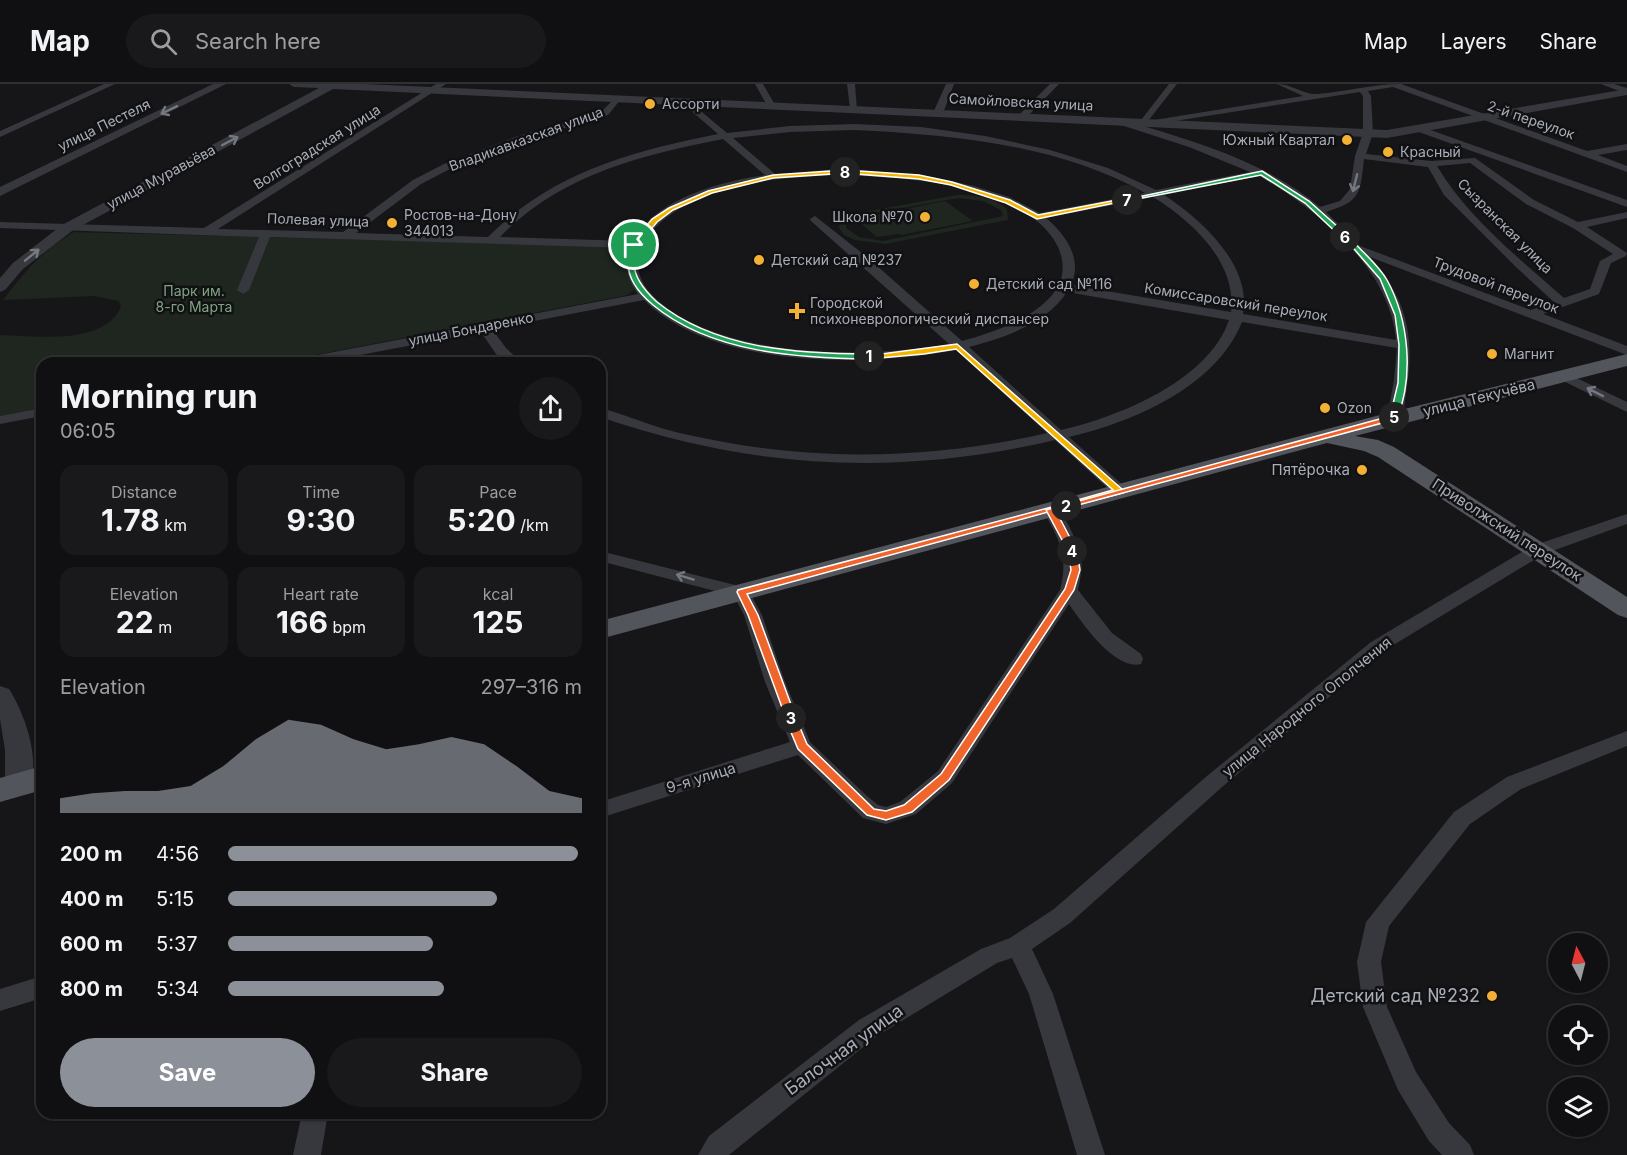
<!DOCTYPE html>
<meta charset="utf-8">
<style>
body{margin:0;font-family:Inter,sans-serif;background:#19191b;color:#f1f3f6;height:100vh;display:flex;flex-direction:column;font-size:22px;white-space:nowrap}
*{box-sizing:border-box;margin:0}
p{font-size:20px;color:#9c9d9f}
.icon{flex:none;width:33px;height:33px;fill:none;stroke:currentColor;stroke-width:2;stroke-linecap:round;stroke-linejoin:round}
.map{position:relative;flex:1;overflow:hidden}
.panel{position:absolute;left:36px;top:273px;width:570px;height:762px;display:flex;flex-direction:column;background:#101012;border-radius:18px;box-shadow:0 2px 4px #0004,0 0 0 2px #303032}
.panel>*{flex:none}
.needle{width:39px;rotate:353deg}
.controls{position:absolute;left:1548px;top:849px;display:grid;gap:12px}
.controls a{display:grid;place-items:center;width:60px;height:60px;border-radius:50%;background:#101012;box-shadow:0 2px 4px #0004,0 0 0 2px #303032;font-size:30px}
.pin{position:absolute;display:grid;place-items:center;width:51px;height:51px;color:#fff;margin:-26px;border:3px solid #fff;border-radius:50%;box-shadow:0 2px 6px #0007}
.km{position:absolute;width:30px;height:30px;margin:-15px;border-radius:50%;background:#222;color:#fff;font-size:16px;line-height:30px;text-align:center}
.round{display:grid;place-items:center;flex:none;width:63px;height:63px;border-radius:32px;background:#19191b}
.overview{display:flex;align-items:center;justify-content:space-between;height:102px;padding:0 24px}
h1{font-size:33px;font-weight:700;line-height:45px}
.stats{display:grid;grid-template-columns:repeat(3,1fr);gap:9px;height:102px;padding:6px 24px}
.stats div{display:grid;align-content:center;border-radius:15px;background:#19191b;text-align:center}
.stats b{font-size:30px;font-weight:700}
.stats small{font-size:16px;font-weight:400}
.stats p{font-size:16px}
.chart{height:168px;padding:12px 24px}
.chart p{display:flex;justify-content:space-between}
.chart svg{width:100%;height:108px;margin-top:6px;fill:#8c9099;opacity:.7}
.action{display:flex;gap:12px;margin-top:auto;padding:12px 24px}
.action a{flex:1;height:69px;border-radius:36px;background:#8c9099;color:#fff;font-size:24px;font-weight:700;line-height:69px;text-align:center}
.action a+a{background:#19191b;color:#f1f3f6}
ul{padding:0 24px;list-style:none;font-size:20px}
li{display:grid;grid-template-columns:96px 72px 1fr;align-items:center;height:45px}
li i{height:15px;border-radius:8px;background:#8c9099}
header{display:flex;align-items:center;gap:36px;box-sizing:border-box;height:84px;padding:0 30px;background:#101012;border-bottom:2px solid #303032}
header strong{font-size:28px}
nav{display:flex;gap:33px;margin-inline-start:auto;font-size:21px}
.search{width:420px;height:54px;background:#19191b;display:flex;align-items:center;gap:15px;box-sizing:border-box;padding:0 21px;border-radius:33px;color:#9c9d9f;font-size:22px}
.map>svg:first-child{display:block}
</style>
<header>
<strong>Map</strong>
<div class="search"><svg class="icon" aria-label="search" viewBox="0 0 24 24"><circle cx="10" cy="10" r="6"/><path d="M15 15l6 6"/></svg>Search here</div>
<nav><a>Map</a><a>Layers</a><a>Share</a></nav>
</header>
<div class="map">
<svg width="1627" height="1071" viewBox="0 0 1627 1071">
<rect width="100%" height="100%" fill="#161618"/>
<path fill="#1e261f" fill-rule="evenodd" d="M957 111C974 111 994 113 1007 125L1008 136 885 160 855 156 844 151 839 144 840 137 848 131ZM958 114 983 117 1001 126 1003 132 883 157 859 153 846 144 847 138 853 133Z
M945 117 973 137 901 151 898 150 877 153 856 136 877 133 875 131Z
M74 148 607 162 621 165 627 168 628 183 637 203 628 211 273 279H42V324L0 332V251C36 252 103 262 121 223L119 217 94 212 3 216C26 186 41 168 74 148Z"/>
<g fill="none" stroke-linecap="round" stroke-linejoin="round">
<path fill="#37383d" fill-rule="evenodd" d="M104 0H115L0 53V47Z
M436 0H446L218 145 343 148 413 96 444 80 515 53 602 27 617 12 621 15 608 31 521 57 452 84 421 100 356 149 488 153C551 89 632 67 718 50L682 19 681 17 685 14 727 49 790 42 855 40 921 43 985 52 1050 66 1108 84 1156 106 1250 88 1189 63 1118 40 1116 38 1121 35 1138 40 1169 0H1177L1148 37 1303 12 1277 0C1291 0 1305 11 1317 10 1345 8 1372 0 1401 0L1587 67 1627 60V66L1598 71 1627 82V88L1393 3 1368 7 1371 12 1373 49 1366 70 1431 77 1475 74 1534 116 1578 138 1627 128V134L1587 143 1627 169 1626 172 1611 179 1599 210 1543 230 1627 262V271L1370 173C1405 213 1415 249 1407 302 1405 313 1405 328 1399 338H1389L1387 335 1394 296 1397 264 1242 238C1216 303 1133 338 1069 353L1126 404 1128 407 1126 410H1114L1055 356C898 393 752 385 600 333V324C621 329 641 338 661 344 681 350 703 354 724 358 829 378 943 373 1047 349L956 266C867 283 713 285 644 216L492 245 506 264 522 279H507L496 270 481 248 318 279H290L297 275 638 210C628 196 623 181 629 164L270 153 249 206 243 210 237 206 259 153 0 144V138L204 144ZM1360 8 1363 12V49L1355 72 1350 105 1340 117 1320 123C1270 81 1204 60 1143 42ZM855 46C953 51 1057 60 1145 109L1040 129 1009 113 974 102 933 93 838 85 775 90 733 54 790 48ZM723 55 765 91C718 98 658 114 632 157L500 153C560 91 641 71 723 55ZM1364 75 1428 83 1444 111 1517 184 1554 218 1531 226 1360 162 1326 128C1361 117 1360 110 1364 75ZM1470 79 1526 120 1573 144 1613 170 1600 177 1590 205 1564 214C1520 175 1467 133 1437 82ZM838 91C892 93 953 96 1004 118 1026 128 1047 140 1058 163 1083 219 1002 246 962 257L867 173 815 132 810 135 811 137 949 260C866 275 717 275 653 212 641 200 634 183 639 166 643 154 652 147 661 138 709 97 778 94 838 91ZM1259 92C1318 126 1390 184 1396 256L1243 230C1252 181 1201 135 1164 111ZM1153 113C1192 137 1237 178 1231 228L1071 201C1083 175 1066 151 1046 134ZM1067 208 1229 236C1209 296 1119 333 1061 346L969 263C1003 254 1046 240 1067 208Z
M755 0H763L775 21 774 23H768Z
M847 0H855L857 27 850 25Z
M946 0H954L943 29 935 31 933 29Z
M1050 0H1059L1025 35H1019V31Z
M1601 0H1614L1627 4V10Z
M1416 43H1422L1627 116V123L1416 47Z
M1564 288 1627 318V328L1559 295 1557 292 1559 289Z
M42 324V332L0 340V332Z
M1051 421C1063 424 1079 461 1081 473 1083 484 1080 495 1078 506L1112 549 1141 570 1143 575 1141 580C1115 587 1081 538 1069 520L952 699 916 730 886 740 863 734 798 671 600 734V718L790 658 765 598 744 531 734 512 600 477V467L747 504 762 531 785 598 810 658 867 712 878 721 886 723 900 718 938 687 1060 506C1069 471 1059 456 1043 426Z
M1627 430V440L1544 470 1385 566 1221 704 1070 839 1032 865 1053 910 1105 1071H1077L1029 910 1012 874 997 879 877 952 729 1071H698L709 1052 859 936 981 865 1010 854 1054 825 1207 692 1371 558 1532 462Z
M1627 647V662L1521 705 1470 740 1389 842 1381 878 1387 923 1416 988 1449 1039 1470 1061 1474 1071H1442L1429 1057 1398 1006 1363 923 1357 878 1366 838 1454 728 1507 693Z
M42 892V914L0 927V905Z
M302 1029H328L321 1071H293Z"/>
<path fill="#37383d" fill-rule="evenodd" d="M213 0H226L0 112V103Z
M289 0H364L1387 46 1627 5V11L1387 54 333 5 72 147 23 185 5 206 0 208V194L13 179 62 141 319 4 294 3Z
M0 602 9 605C25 630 43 680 27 708L18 711 9 708 5 701V666L0 635Z"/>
<path fill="#53555c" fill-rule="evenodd" d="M1627 270V282L1355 352 1378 356 1394 363 1627 513V534L1618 531 1378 373 1364 367 1327 359 600 555V537L1380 331Z
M42 682V706L0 718V694Z"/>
</g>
<defs><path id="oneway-shaft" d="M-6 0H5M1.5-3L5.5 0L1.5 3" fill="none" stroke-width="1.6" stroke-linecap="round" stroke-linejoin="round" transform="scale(1.5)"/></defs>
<g stroke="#757881">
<use href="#oneway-shaft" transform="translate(169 26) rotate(154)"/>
<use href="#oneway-shaft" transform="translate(230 57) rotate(-28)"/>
<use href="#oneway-shaft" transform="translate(1355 99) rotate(104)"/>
<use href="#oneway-shaft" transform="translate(32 171) rotate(-39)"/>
<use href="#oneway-shaft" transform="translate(1595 308) rotate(-153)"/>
<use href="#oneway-shaft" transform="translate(685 493) rotate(-163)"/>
</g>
<path fill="#22a559" stroke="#fff" stroke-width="1.5" d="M634 159 638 161C636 167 634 174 634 179 634 195 646 208 657 218 715 265 798 270 869 270L873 272 869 275C798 274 711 269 653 221 641 211 628 196 628 179 628 174 630 167 631 161Z"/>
<path fill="#f5b400" stroke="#fff" stroke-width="1.5" d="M957 260 1123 406V409L1063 424V420L1113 406 956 265 924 270 869 275 866 272Z"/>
<path fill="#f0652b" stroke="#fff" stroke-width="1.5" d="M1063 420 1070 422 747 510 758 531 796 634 794 637H787L748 531 737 508 738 506Z"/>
<path fill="#f0652b" stroke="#fff" stroke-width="1.5" d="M1072 464 1077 467 1080 486 1074 506 949 696 912 728 886 736 867 731 798 665 785 634 791 630 796 634 807 660 874 725 886 727 904 721 941 690 1065 505 1071 486 1068 467Z"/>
<path fill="#f0652b" stroke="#fff" stroke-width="1.5" d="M1394 331 1398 333 1397 335 1056 427 1077 467 1075 469 1068 467 1046 426Z"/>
<path fill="#22a559" stroke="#fff" stroke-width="1.5" d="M1342 151H1347C1359 165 1378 180 1387 196 1409 236 1414 292 1397 335L1390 333 1398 299 1399 261 1395 231 1380 195Z"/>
<path fill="#22a559" stroke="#fff" stroke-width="1.5" d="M1262 87 1309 117 1347 151V154H1342L1305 119 1261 91 1127 117 1124 116Z"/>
<path fill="#f5b400" stroke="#fff" stroke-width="1.5" d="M845 86 919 91 952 98 1010 116 1038 131 1127 114 1130 116 1037 135 1006 119 951 101 919 95 843 89Z"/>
<path fill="#f5b400" stroke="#fff" stroke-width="1.5" d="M845 86 847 89 773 94 712 109 673 126 657 138 637 162 631 161 652 135 669 124 708 107 773 91Z"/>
<g fill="#f2b134" stroke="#111113" stroke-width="2">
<circle cx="650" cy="20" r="6"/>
<circle cx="1347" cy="56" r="6"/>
<circle cx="1388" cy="68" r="6"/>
<circle cx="925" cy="133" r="6"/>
<circle cx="392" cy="139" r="6"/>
<circle cx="759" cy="176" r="6"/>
<circle cx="974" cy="200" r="6"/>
<path d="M794 218h6v6h6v6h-6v6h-6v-6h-6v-6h6z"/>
<circle cx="1492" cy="270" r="6"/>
<circle cx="1325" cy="324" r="6"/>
<circle cx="1362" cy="386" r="6"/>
<circle cx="1492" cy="912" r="6"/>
</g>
<g text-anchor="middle" stroke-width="5" stroke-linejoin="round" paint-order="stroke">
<g font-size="14" fill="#a8adb8" stroke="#111113">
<text transform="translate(1021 18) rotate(3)" y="5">Самойловская улица</text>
<text transform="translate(1531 36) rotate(19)" y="5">2-й переулок</text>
<text transform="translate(104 41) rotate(-26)" y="5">улица Пестеля</text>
<text transform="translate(526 55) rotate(-20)" y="5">Владикавказская улица</text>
<text transform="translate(317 63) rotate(-32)" y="5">Волгоградская улица</text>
<text transform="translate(161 93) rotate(-28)" y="5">улица Муравьёва</text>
<text transform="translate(318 136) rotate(2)" y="5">Полевая улица</text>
<text transform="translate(1505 142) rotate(45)" y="5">Сызранская улица</text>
<text transform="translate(1496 201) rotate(21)" y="5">Трудовой переулок</text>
<text transform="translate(1236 218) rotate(9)" y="5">Комиссаровский переулок</text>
<text transform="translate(471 245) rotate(-11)" y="5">улица Бондаренко</text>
</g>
<g font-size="14" fill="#a8adb8" stroke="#111113" text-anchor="start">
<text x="662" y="25">Ассорти</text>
<text x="1335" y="61" text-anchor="end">Южный Квартал</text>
<text x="1400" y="73">Красный</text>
<text x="404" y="136">Ростов-на-Дону<tspan x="404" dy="16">344013</tspan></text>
<text x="913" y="138" text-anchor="end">Школа №70</text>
<text x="771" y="181">Детский сад №237</text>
<text x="986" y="205">Детский сад №116</text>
<text x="810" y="224">Городской<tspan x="810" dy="16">психоневрологический диспансер</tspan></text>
<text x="1504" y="275">Магнит</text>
<text x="1337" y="329">Ozon</text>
</g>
<g font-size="14" fill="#7fa381" stroke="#111113">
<text x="194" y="212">Парк им.<tspan x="194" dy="16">8-го Марта</tspan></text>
</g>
<g font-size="15" fill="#a8adb8" stroke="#111113">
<text transform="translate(1479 314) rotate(-14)" y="5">улица Текучёва</text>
<text transform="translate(1507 446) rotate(33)" y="5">Приволжский переулок</text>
<text transform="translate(1307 623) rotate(-39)" y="5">улица Народного Ополчения</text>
<text transform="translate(701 694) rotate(-17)" y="5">9-я улица</text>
</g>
<g font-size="15" fill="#a8adb8" stroke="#111113" text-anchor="end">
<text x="1350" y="391">Пятёрочка</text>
</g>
<g font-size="18" fill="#a8adb8" stroke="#111113" text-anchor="end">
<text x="1480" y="918">Детский сад №232</text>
</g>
<g font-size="18" fill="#a8adb8" stroke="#111113">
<text transform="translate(844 966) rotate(-36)" y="6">Балочная улица</text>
</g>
</g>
</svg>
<div class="controls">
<a><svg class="needle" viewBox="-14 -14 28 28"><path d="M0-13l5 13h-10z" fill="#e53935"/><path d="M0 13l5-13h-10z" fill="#9c9d9f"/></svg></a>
<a><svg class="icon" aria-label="locate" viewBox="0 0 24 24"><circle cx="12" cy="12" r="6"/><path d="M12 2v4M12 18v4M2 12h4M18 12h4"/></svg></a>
<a><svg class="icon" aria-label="layers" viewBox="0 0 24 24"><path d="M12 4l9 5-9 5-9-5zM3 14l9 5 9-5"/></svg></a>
</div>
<div class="pin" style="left:634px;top:161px;background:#1e9e55"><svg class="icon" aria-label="arrive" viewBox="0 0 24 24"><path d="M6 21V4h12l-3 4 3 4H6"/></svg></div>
<b class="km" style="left:869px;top:272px">1</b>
<b class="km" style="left:1066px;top:422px">2</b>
<b class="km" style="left:791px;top:634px">3</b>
<b class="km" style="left:1072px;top:467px">4</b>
<b class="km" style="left:1394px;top:333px">5</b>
<b class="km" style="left:1345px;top:153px">6</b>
<b class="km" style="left:1127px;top:116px">7</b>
<b class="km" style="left:845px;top:88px">8</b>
<section class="panel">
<div class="overview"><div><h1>Morning run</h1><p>06:05</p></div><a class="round"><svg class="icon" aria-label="share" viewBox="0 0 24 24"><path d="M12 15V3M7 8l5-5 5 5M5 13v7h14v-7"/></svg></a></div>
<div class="stats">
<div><p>Distance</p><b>1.78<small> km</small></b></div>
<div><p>Time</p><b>9:30</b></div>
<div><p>Pace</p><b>5:20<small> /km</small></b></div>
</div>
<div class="stats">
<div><p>Elevation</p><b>22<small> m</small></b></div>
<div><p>Heart rate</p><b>166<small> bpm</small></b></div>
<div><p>kcal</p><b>125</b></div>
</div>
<div class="chart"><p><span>Elevation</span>297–316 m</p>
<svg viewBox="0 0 160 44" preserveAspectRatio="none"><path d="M0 44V38L10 36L20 35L30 35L40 33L50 25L60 14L70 6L80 8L90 14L100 18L110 16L120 13L130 16L140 25L150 35L160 38V44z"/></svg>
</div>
<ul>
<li><b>200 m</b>4:56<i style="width:99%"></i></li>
<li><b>400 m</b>5:15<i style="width:76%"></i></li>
<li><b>600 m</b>5:37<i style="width:58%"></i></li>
<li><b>800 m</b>5:34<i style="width:61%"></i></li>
</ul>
<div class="action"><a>Save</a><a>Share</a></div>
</section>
</div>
